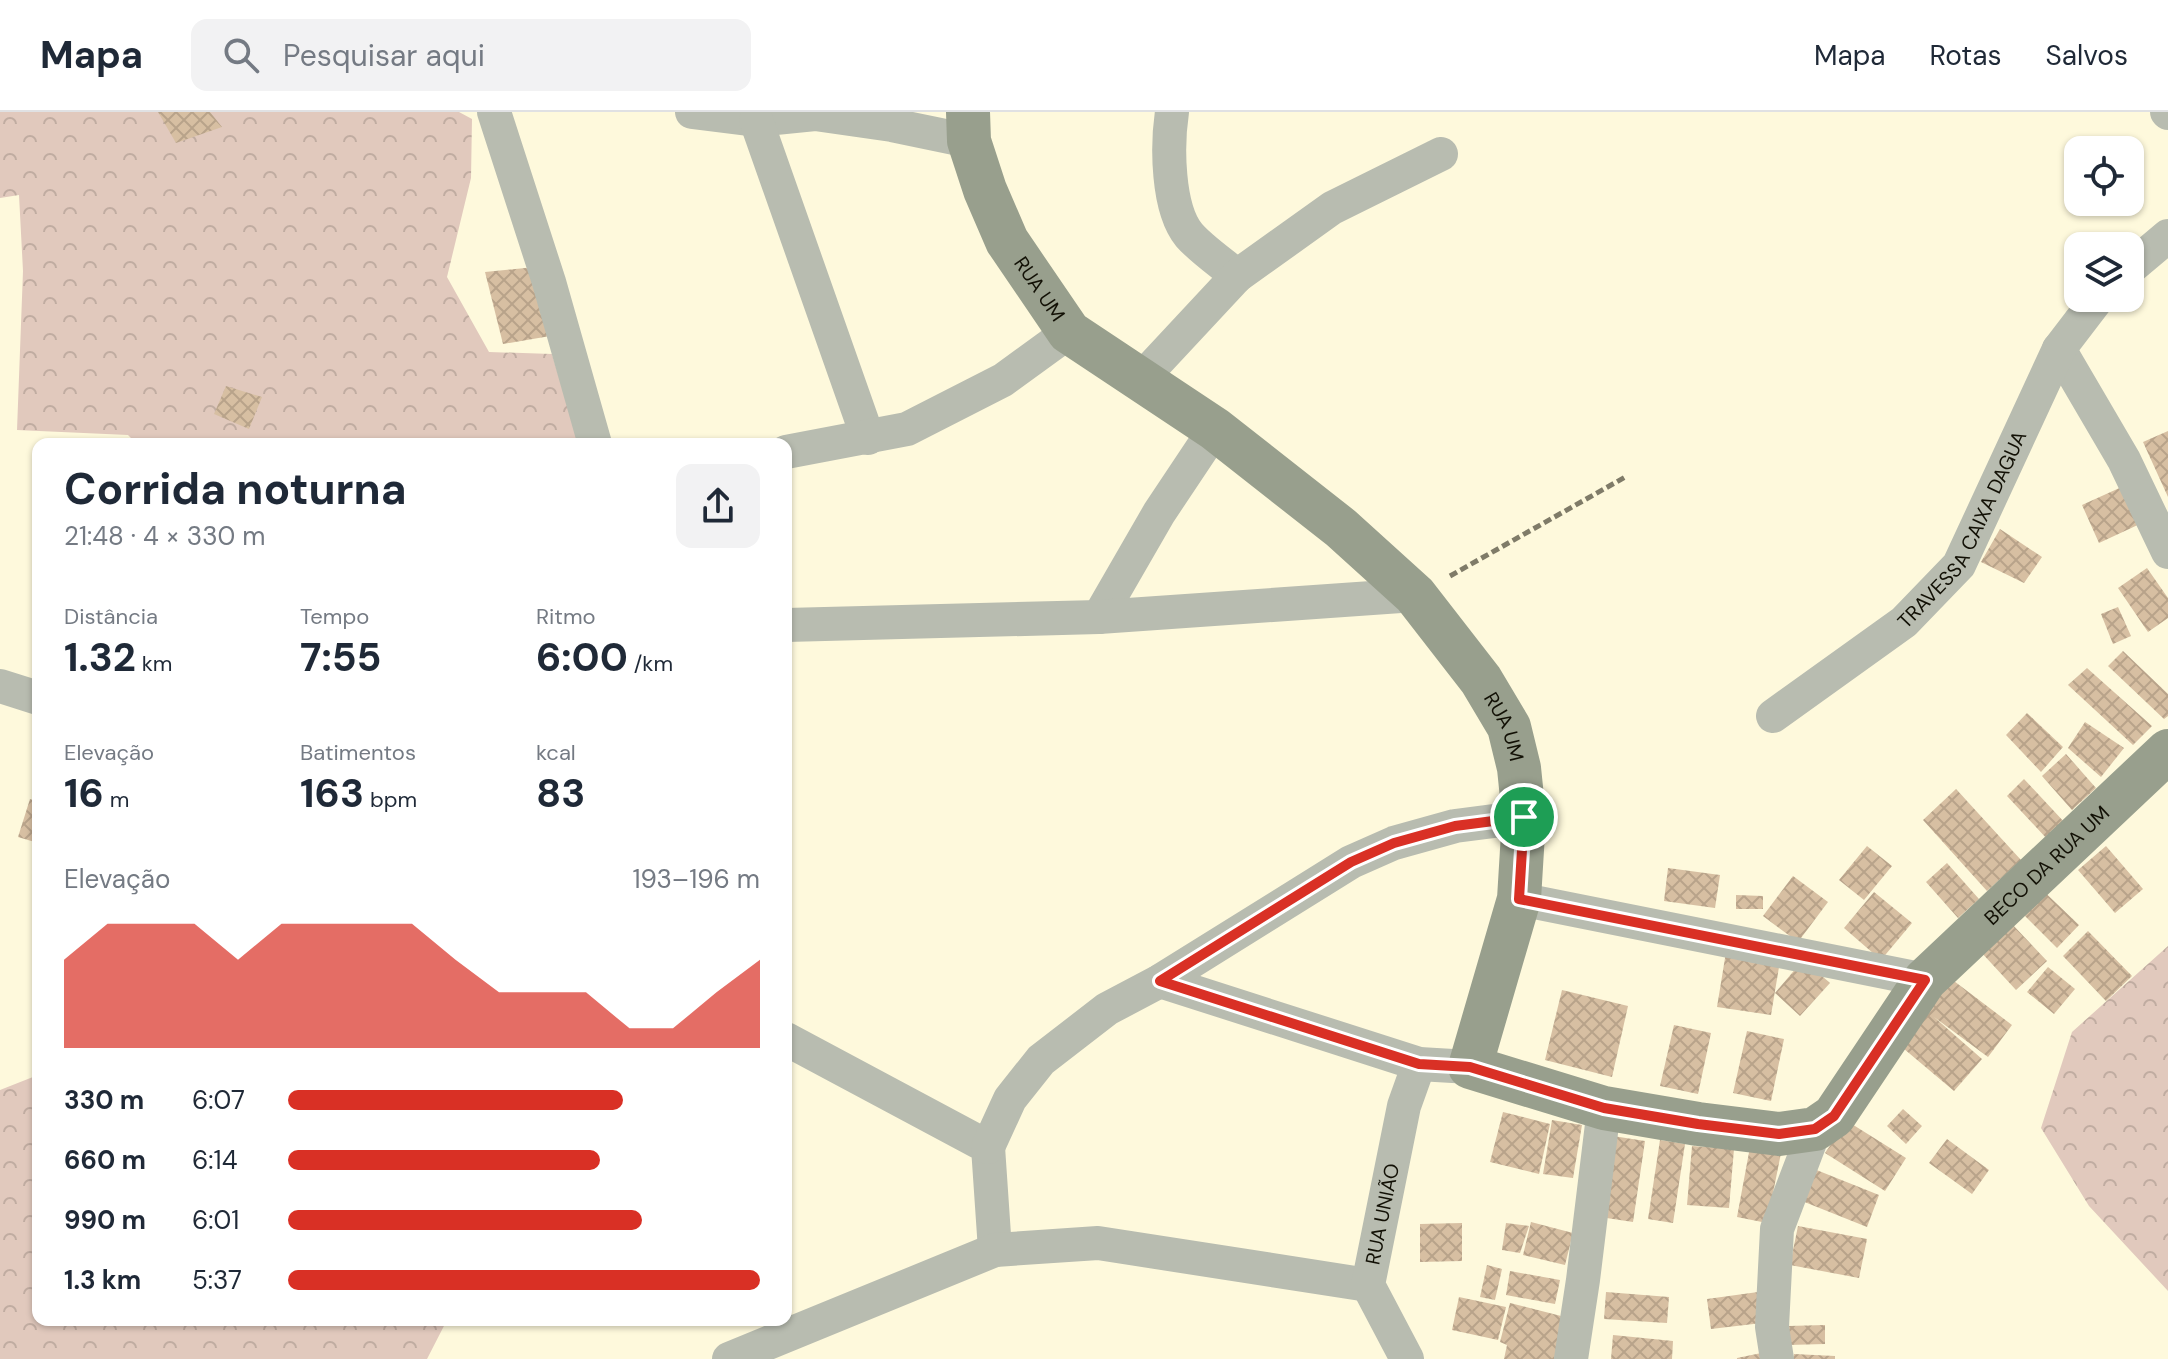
<!DOCTYPE html>
<html lang="pt">
<meta charset="utf-8">
<style>
body{margin:0;font-family:"DM Sans",sans-serif;background:#f2f2f3;color:#1f2937;height:100vh;display:flex;flex-direction:column;font-size:30px;white-space:nowrap}
*{box-sizing:border-box;margin:0}
p{font-size:26px;color:#747a83}
.icon{flex:none;width:44px;height:44px;fill:none;stroke:currentColor;stroke-width:2;stroke-linecap:round;stroke-linejoin:round}
.map{position:relative;flex:1;overflow:hidden}
.side{position:absolute;left:32px;top:326px;width:760px;height:888px;display:flex;flex-direction:column;background:#fff;border-radius:16px;box-shadow:0 2px 6px #0004}
.side>*{flex:none}
.fabs{position:absolute;left:2064px;top:24px;display:grid;gap:16px}
.fabs a{display:grid;place-items:center;width:80px;height:80px;border-radius:16px;background:#fff;box-shadow:0 2px 6px #0004;font-size:40px}
.pin{position:absolute;display:grid;place-items:center;width:68px;height:68px;color:#fff;margin:-34px;border:4px solid #fff;border-radius:50%;box-shadow:0 2px 8px #0007}
.round{display:grid;place-items:center;flex:none;width:84px;height:84px;border-radius:16px;background:#f2f2f3}
.overview{display:flex;align-items:center;justify-content:space-between;height:136px;padding:0 32px}
h1{font-size:44px;font-weight:700;line-height:60px}
.metrics{display:grid;grid-template-columns:repeat(3,1fr);gap:12px;height:136px;padding:8px 32px}
.metrics div{display:grid;align-content:center}
.metrics b{font-size:40px;font-weight:700}
.metrics small{font-size:22px;font-weight:400}
.metrics p{font-size:22px}
.chart{height:224px;padding:16px 32px}
.chart p{display:flex;justify-content:space-between}
.chart svg{width:100%;height:144px;margin-top:8px;fill:#d93025;opacity:.7}
ul{padding:0 32px;list-style:none;font-size:26px}
li{display:grid;grid-template-columns:128px 96px 1fr;align-items:center;height:60px}
li i{height:20px;border-radius:10px;background:#d93025}
header{display:flex;align-items:center;gap:48px;box-sizing:border-box;height:112px;padding:0 40px;background:#fff;border-bottom:2px solid #e0e1e3}
header strong{font-size:38px}
nav{display:flex;gap:44px;margin-inline-start:auto;font-size:28px}
.search{width:560px;height:72px;background:#f2f2f3;display:flex;align-items:center;gap:20px;box-sizing:border-box;padding:0 28px;border-radius:16px;color:#747a83;font-size:30px}
.map>svg:first-child{display:block}
</style>
<header>
<strong>Mapa</strong>
<div class="search"><svg class="icon" aria-label="search" viewBox="0 0 24 24"><circle cx="10" cy="10" r="6"/><path d="M15 15l6 6"/></svg>Pesquisar aqui</div>
<nav><a>Mapa</a><a>Rotas</a><a>Salvos</a></nav>
</header>
<div class="map">
<svg width="2168" height="1247" viewBox="0 0 2168 1247">
<defs>
<pattern id="forest-crowns" width="20" height="18" patternUnits="userSpaceOnUse" patternTransform="scale(2)"><rect width="20" height="18" fill="#e1c9bd"/><path d="M2 6a3 3 0 1 1 6 0M12 15a3 3 0 1 1 6 0" fill="none" stroke="#c0aca1"/></pattern>
<pattern id="building-cross-hatch" width="8" height="8" patternUnits="userSpaceOnUse" patternTransform="scale(2)"><rect width="8" height="8" fill="#d7bfa2"/><path d="M0 0l8 8M0 8l8-8" fill="none" stroke="#b8a38a"/></pattern>
</defs>
<rect width="100%" height="100%" fill="#fef9dc"/>
<path fill="url(#forest-crowns)" d="M0 0H459L472 7 471 66 447 165 489 240 552 242 579 332H137L128 323 17 318 23 159 19 83 0 86Z
M2168 834V1179L2089 1094 2041 1016 2072 920Z
M38 963V1208H444L446 1210 427 1247H0V978Z"/>
<path fill="url(#building-cross-hatch)" d="M158 0H210L222 15 176 31Z
M535 155 556 223 503 232 485 160Z
M226 274 262 285 249 317 214 302Z
M2168 319V385L2143 330Z
M2126 373 2142 411 2099 431 2082 393Z
M2000 417 2042 445 2024 471 1981 450Z
M2147 456 2168 486V506L2148 520 2118 476Z
M2118 495 2131 524 2113 532 2101 502Z
M2123 539 2168 582V604L2164 607 2108 554Z
M2087 556 2152 614 2133 633 2068 573Z
M2027 601 2063 635 2041 660 2006 623Z
M2085 610 2124 636 2101 665 2068 636Z
M2066 642 2096 676 2072 698 2042 664Z
M2024 667 2066 712 2048 728 2007 684Z
M1956 677 2021 748 1987 779 1923 708Z
M30 687 38 690V731L18 725Z
M1867 734 1892 754 1864 788 1839 768Z
M2106 734 2143 777 2115 801 2078 758Z
M1947 751 1979 787 1958 806 1926 770Z
M1668 756 1720 763 1715 796 1664 789Z
M1793 764 1828 790 1798 830 1763 804Z
M2034 770 2079 813 2057 836 2013 792Z
M1874 780 1912 811 1881 848 1844 816Z
M1736 783 1763 784V797H1736Z
M2011 811 2047 849 2016 878 1980 839Z
M2088 819 2132 864 2106 889 2063 844Z
M1726 840 1780 849 1771 903 1717 895Z
M1803 848 1830 871 1800 904 1775 881Z
M2048 855 2075 877 2054 902 2027 880Z
M1950 866 2012 913 1988 945 1934 905 1982 947 1954 979 1897 931Z
M1562 878 1628 894 1612 965 1545 948Z
M1674 913 1711 921 1698 982 1660 974Z
M1747 919 1784 927 1771 989 1733 981Z
M1903 997 1922 1014 1906 1032 1887 1014Z
M1503 1000 1550 1012 1539 1062 1490 1050Z
M1552 1008 1582 1013 1573 1066 1543 1062Z
M1847 1009 1906 1046 1885 1079 1825 1041Z
M1613 1024 1645 1029 1633 1110 1600 1105Z
M1947 1027 1989 1058 1972 1082 1929 1051Z
M1660 1028 1685 1032 1673 1111 1648 1107Z
M1692 1034 1734 1037 1729 1096 1687 1093Z
M1750 1035 1781 1041 1767 1111 1737 1105Z
M1814 1057 1879 1083 1867 1115 1802 1089Z
M1531 1110 1573 1121 1565 1153 1523 1143Z
M1462 1111V1149L1420 1150V1112Z
M1506 1111 1529 1114 1520 1141 1502 1138Z
M1798 1114 1867 1127 1859 1166 1790 1153Z
M1487 1153 1502 1157 1495 1188 1480 1185Z
M1510 1159 1560 1168 1555 1192 1506 1183Z
M1606 1180 1669 1185 1667 1211 1604 1207Z
M1758 1180 1762 1211 1711 1217 1707 1187Z
M1459 1185 1506 1195 1498 1228 1452 1218Z
M1510 1191 1565 1205 1554 1247H1504L1507 1233 1500 1230Z
M1825 1213V1232L1788 1233V1214Z
M1613 1223 1673 1229 1672 1247H1611Z
M1771 1239 1773 1247H1737V1246Z
M1794 1242 1835 1244V1247H1793Z"/>
<g fill="none" stroke-linecap="round" stroke-linejoin="round">
<path stroke="#7f7b68" stroke-width="5" stroke-dasharray="8 4" stroke-linecap="butt" d="M1450 464 1627 364"/>
<g stroke="#b8bcb0" stroke-width="34">
<path d="M494 0 549 170 595 332"/>
<path d="M692 0 756 8 815 2 892 13 969 29"/>
<path d="M1172 0C1167 33 1167 96 1189 123 1202 138 1222 151 1237 164"/>
<path d="M2167 0 2168 1"/>
<path d="M756 8 868 326"/>
<path d="M2130 156 2168 124"/>
<path d="M2059 237 2124 348 2168 440"/>
<path d="M1141 267 1237 164 1332 96 1441 42"/>
<path d="M786 340 907 317 1003 268 1069 220"/>
<path d="M1099 505 1159 401 1215 317"/>
<path d="M786 513 1099 505 1415 483"/>
<path d="M0 574 38 586"/>
<path id="s1" d="M1773 604 1904 510 1959 453 2059 237 2098 186"/>
<path d="M1519 787 1925 868"/>
<path d="M1160 869 1419 952 1470 955"/>
<path d="M786 927 988 1035 995 1138"/>
<path d="M988 1035 1010 987 1041 948 1107 897 1160 869 1351 750 1394 731 1455 714 1524 705"/>
<path d="M729 1247 995 1138 1098 1131 1368 1173"/>
<path id="s2" d="M1407 1247 1368 1173 1404 994 1419 952"/>
<path d="M1571 1247 1583 1168 1604 996"/>
<path d="M1777 1247 1772 1215 1777 1117 1815 1017"/>
</g>
<path stroke="#989f8d" stroke-width="44" id="s3" d="M968 0 969 29 985 78 1007 129 1069 220 1215 317 1341 416 1415 483 1481 568 1509 615 1519 656 1524 705 1519 787 1470 955 1604 996 1698 1012 1779 1022 1815 1017 1834 1004 1925 868 2168 639"/>
</g>
<g fill="none" stroke-linecap="round" stroke-linejoin="round">
<defs>
<path id="route" d="M1524 705 1519 787 1925 868 1834 1004 1815 1017 1779 1022 1698 1012 1604 996 1470 955 1419 952 1160 869 1351 750 1394 731 1455 714Z"/>
</defs>
<use href="#route" stroke="#fff" stroke-width="16"/>
<use href="#route" stroke="#d93025" stroke-width="10"/>
</g>
<g text-anchor="middle" stroke-width="6" stroke-linejoin="round" paint-order="stroke">
<g font-size="20" fill="#121005" stroke="#fff">
<text dy="7" stroke="none"><textPath href="#s3" startOffset="194">RUA UM</textPath></text>
<text dy="7" stroke="none"><textPath href="#s1" startOffset="272">TRAVESSA CAIXA DAGUA</textPath></text>
<text dy="7" stroke="none"><textPath href="#s3" startOffset="842">RUA UM</textPath></text>
<text dy="7" stroke="none"><textPath href="#s3" startOffset="1900">BECO DA RUA UM</textPath></text>
<text dy="7" stroke="none"><textPath href="#s2" startOffset="156">RUA UNIÃO</textPath></text>
</g>
</g>
</svg>
<div class="fabs">
<a><svg class="icon" aria-label="locate" viewBox="0 0 24 24"><circle cx="12" cy="12" r="6"/><path d="M12 2v4M12 18v4M2 12h4M18 12h4"/></svg></a>
<a><svg class="icon" aria-label="layers" viewBox="0 0 24 24"><path d="M12 4l9 5-9 5-9-5zM3 14l9 5 9-5"/></svg></a>
</div>
<div class="pin" style="left:1524px;top:705px;background:#1e9e55"><svg class="icon" aria-label="arrive" viewBox="0 0 24 24"><path d="M6 21V4h12l-3 4 3 4H6"/></svg></div>
<section class="side">
<div class="overview"><div><h1>Corrida noturna</h1><p>21:48 · 4 × 330 m</p></div><a class="round"><svg class="icon" aria-label="share" viewBox="0 0 24 24"><path d="M12 15V3M7 8l5-5 5 5M5 13v7h14v-7"/></svg></a></div>
<div class="metrics">
<div><p>Distância</p><b>1.32<small> km</small></b></div>
<div><p>Tempo</p><b>7:55</b></div>
<div><p>Ritmo</p><b>6:00<small> /km</small></b></div>
</div>
<div class="metrics">
<div><p>Elevação</p><b>16<small> m</small></b></div>
<div><p>Batimentos</p><b>163<small> bpm</small></b></div>
<div><p>kcal</p><b>83</b></div>
</div>
<div class="chart"><p><span>Elevação</span>193–196 m</p>
<svg viewBox="0 0 160 44" preserveAspectRatio="none"><path d="M0 44V17L10 6L20 6L30 6L40 17L50 6L60 6L70 6L80 6L90 17L100 27L110 27L120 27L130 38L140 38L150 27L160 17V44z"/></svg>
</div>
<ul>
<li><b>330 m</b>6:07<i style="width:71%"></i></li>
<li><b>660 m</b>6:14<i style="width:66%"></i></li>
<li><b>990 m</b>6:01<i style="width:75%"></i></li>
<li><b>1.3 km</b>5:37<i style="width:100%"></i></li>
</ul>
</section>
</div>
